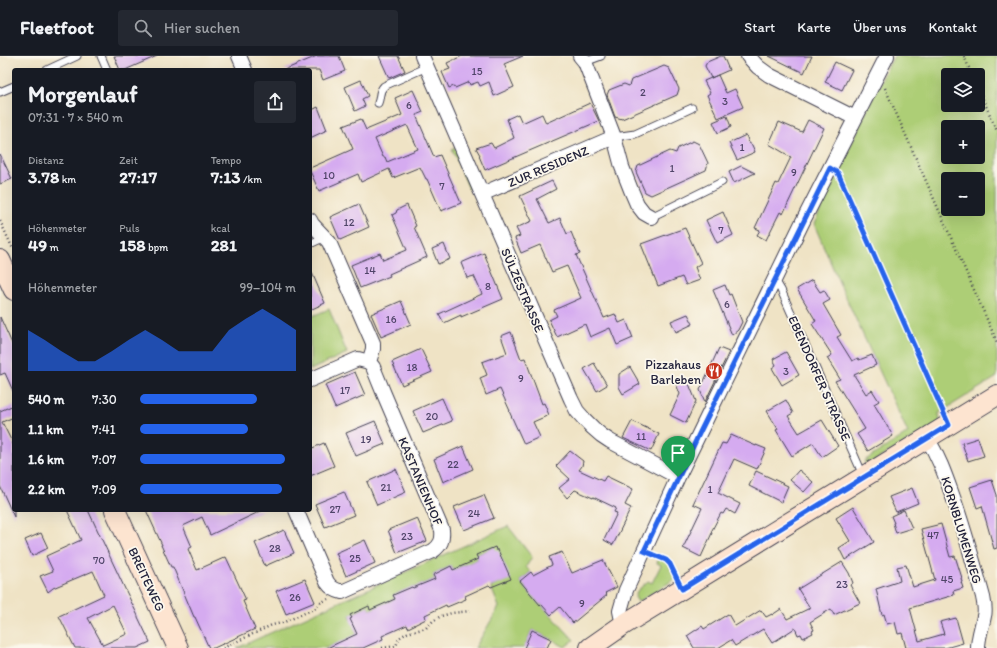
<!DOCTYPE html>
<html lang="de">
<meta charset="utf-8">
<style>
body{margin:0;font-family:Itim,sans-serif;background:#242831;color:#f1f3f6;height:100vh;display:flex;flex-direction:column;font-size:15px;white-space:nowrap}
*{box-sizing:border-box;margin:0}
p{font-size:13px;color:#9ea1a6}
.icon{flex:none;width:22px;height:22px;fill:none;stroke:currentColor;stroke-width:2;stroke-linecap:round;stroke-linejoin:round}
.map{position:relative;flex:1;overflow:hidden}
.details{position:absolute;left:12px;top:12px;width:300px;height:444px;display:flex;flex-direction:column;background:#171b24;border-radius:4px;box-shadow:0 4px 16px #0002}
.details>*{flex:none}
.fabs{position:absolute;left:941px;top:12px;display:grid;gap:8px}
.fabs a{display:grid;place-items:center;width:44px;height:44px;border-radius:4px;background:#171b24;box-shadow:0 4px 16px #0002;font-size:20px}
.pin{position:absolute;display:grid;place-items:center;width:34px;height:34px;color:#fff;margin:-41px -17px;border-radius:50% 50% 50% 0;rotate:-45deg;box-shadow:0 0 4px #0007}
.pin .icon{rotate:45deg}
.round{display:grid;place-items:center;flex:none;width:42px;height:42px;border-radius:4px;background:#242831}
.overview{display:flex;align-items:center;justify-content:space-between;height:68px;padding:0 16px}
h1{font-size:22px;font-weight:700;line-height:30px}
.metrics{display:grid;grid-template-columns:repeat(3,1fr);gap:6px;height:68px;padding:4px 16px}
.metrics div{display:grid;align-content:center}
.metrics b{font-size:17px;font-weight:700}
.metrics small{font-size:11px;font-weight:400}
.metrics p{font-size:11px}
.chart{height:112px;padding:8px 16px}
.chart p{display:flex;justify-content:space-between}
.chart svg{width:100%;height:72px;margin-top:4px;fill:#2563eb;opacity:.7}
ul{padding:0 16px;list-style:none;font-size:13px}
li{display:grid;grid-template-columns:64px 48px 1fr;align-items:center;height:30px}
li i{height:10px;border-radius:5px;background:#2563eb}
header{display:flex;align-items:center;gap:24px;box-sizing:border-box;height:56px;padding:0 20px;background:#171b24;border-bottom:1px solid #363941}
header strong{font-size:19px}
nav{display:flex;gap:22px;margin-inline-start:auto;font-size:14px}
.search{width:280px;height:36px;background:#242831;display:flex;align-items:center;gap:10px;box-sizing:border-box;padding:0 14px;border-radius:4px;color:#9ea1a6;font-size:15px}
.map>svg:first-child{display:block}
</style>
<header>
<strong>Fleetfoot</strong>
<div class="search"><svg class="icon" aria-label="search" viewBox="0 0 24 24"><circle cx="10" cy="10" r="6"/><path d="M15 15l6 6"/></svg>Hier suchen</div>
<nav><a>Start</a><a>Karte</a><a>Über uns</a><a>Kontakt</a></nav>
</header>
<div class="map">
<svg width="997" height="592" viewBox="0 0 997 592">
<rect width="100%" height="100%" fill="#fbf7ec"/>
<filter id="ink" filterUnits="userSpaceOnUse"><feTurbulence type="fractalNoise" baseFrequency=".025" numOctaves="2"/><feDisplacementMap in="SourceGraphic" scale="8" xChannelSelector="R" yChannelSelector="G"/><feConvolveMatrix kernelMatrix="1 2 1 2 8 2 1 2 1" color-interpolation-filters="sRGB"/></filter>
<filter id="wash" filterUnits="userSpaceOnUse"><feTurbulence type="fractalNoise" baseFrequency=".012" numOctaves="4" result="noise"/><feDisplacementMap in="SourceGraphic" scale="16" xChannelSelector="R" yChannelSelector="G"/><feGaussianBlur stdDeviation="0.9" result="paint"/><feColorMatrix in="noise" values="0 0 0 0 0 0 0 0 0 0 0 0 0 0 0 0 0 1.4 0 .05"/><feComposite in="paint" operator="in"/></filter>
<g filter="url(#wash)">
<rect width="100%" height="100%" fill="#efe3c5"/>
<path fill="#adce76" stroke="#687858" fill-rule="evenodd" d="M894 0H997V321L939 357 940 367 867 409 865 407 864 405 908 377 842 233 814 168 881 24ZM948 19H978V49H948ZM948 71H978V101H948ZM948 123H978V153H948Z
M455 91 474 133H469L452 93Z
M329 253 347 297 310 314V261Z
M508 470 532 501 526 511 531 516 520 525 540 548H541L574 584 565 591 551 583 532 574 524 592H475L499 551 491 531 509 523 494 491 476 499 478 503 453 514 451 510 433 519 435 523 413 532 412 531 394 539 395 543 370 554 368 550 350 559 357 579 327 592H237Z
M659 502 666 505 669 508 675 523 638 546 635 541 637 535 648 525 652 527 661 509 657 507Z"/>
<g id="blocks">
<path fill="#d5abf0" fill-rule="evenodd" d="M114 0H157L125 14H120Z
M317 0H339L345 15 323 24 319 14H284Z
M379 0H398L405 15 389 22Z
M462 0H523L504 8 514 31 494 40 489 26 480 30 478 26 470 29 469 26 455 32 454 30 449 32 442 16 450 13 447 7Z
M721 0H723L729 14 711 22 705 10 707 6Z
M769 0H812L804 17Z
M835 6 852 14 842 34 825 26Z
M664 10 669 12 679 33 677 39 622 63 615 61 607 39 609 34 624 28 629 30 631 24Z
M718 19 726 37 735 33 743 51 718 62 707 39 710 37 704 25Z
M361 24 368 40 362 43 365 50 355 55 345 31Z
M413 34 423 56 416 59 434 101 440 99 461 147 441 155 427 123H426L420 111 393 122 389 113 361 126 358 118 319 135 310 115V112L353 93 343 70 361 63 366 74 402 59 395 42ZM407 69 418 93 387 106 385 101H383L375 83Z
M590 47 599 65 485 114 479 100 480 99 476 92 491 87 494 92 514 82 507 63 518 58 522 67 542 58 546 67Z
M318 51 327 74 310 82V55Z
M727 60 731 71 718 77 713 66Z
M808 64 824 72 783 158 780 156 766 184 757 179 760 174 755 172 776 127 778 128 791 101 786 99V98L769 88 779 66 802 76Z
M746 79 749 87 752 89 755 96 737 104 729 87Z
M693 85 699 88 708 107 706 114 651 139 645 136 636 116 638 110 670 95 676 97 678 92Z
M0 98 12 123 0 128Z
M741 110 755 117 734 127 729 116Z
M552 125 556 133 537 143 549 167 560 162 567 178 571 176 580 198 576 199 604 262 615 258 619 267 626 264 633 282 617 289 610 272 590 281 585 268 557 281 549 264 557 260 554 254 581 242 567 210 552 216 540 189 521 197 515 182 520 180 516 172 532 165 520 140Z
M359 148 369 171 340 184 330 161Z
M407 149 416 170 414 171 427 201 389 218 390 220 360 232 351 209 380 197 383 204 407 194 392 159 396 157 397 154Z
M723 156 733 179 717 187 706 164Z
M685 172 701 207 695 211 700 224 686 229 682 221 658 230 641 188Z
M444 188 450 203 438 208 432 193Z
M484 197 503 243 461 261V259L444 267 439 258 482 238 474 220 467 222 461 207Z
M310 212 325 247 310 254Z
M812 224 820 236 824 234 830 244 823 248 841 279 837 281 852 305 858 302 859 304 872 299 876 309 854 319 866 338 872 334 879 345 874 348 893 380 868 395 857 378 865 373 835 325 840 323 827 302 832 299 812 268 816 265 797 233Z
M725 229 729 239 731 238 742 266 738 274 732 279 713 234Z
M401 245 411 268 381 281 371 258Z
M688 258 693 268 676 276 671 265Z
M0 261 14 292V337L5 317 0 319Z
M511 276 521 303 525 302 542 348 544 347 549 359 533 366 540 381 524 388 509 355H510L500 333 486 339 480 322 487 319 482 306 507 297 501 280Z
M719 292 729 296 705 346 700 334Z
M421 293 432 316 402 329 392 306Z
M786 296 799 319 782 329 772 312 776 309 773 303Z
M594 307 607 329 597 335 584 313Z
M630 311 640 328 623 338 619 331V318Z
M355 316 365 339 335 352 325 329Z
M687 323 696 345 686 367 670 359 680 338 676 328Z
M442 342 452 365 423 377 413 355Z
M786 344 793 357 788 360 799 377 822 364 838 390 822 401 813 387 792 400 776 374 778 373 767 355Z
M14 349V361L2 366 14 390V461L0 430V355Z
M375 365 385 388 356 400 346 377Z
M632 365 659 378 651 395 623 382Z
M731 379 756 390V389L766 393 757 413 734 403 718 437 740 448 735 458 726 453 723 458 721 457 711 476 712 477 701 501 683 492 702 452 693 448 722 387 726 388Z
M978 382 984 400 968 405 962 387Z
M324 387 334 410 310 420V393Z
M463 390 473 413 443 426 434 403Z
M570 395 583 405 582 410 579 414 603 425 606 420 633 433 625 449 631 452 613 489 604 484 617 457 614 456 616 452 593 441V442L575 434 567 442 559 432 570 423 556 410Z
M396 413 406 436 377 449 367 426Z
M799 414 813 426 804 436 790 424Z
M756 415 788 430 781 446 749 430Z
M992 424 997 439V492L994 493 982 450 977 452 970 431Z
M912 432 918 447 896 456 889 441Z
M344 436 354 459 325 471 315 448Z
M484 439 494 462 464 474 454 451Z
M853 451 874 486 845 504 839 492 850 485 836 462Z
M67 454H88L126 535 138 560V561L150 586 137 592H75L59 560 104 539 93 515 53 532 48 536 40 520 53 515 46 500 81 484ZM113 549 127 578 103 589 88 562Z
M146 454H263L210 479 202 461 183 470 192 491 188 493 197 514 226 501 246 544 243 545 255 573 214 592H209L195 561H194L173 511H171L161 489H162Z
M904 454 912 472 896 477 893 467H894L891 460Z
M417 462 427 485 397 497 388 474Z
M941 468 950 501 955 500 962 522H961L962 526H961L963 532 953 535 954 539 910 552 919 585 944 578 940 566 956 562 963 587 945 592H906L902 577 898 578 895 566 887 568 884 558 882 559 876 533 900 525 897 511 906 509 913 531 935 524 921 473Z
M284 474 294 497 265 510 255 487Z
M41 477 48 492 32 500 25 484Z
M365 484 375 507 346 520 336 497Z
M495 491 496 494H498L511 523 491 531 489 529 465 540 466 543 447 551 446 549 425 559 426 563 408 572 407 569 382 580 383 583 363 592H327L357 578 350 563 352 562 350 559 369 550 370 554 395 543 393 539 412 531 413 532 435 523 433 519 451 510 453 514 478 503 476 499Z
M562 496 572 517 603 504 617 531 605 537 607 539 573 567 560 551 551 559 541 548 540 549 520 525 531 516 533 519 552 509 549 501Z
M842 506 849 517 853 527 850 529 860 547 834 559 831 553 810 566 814 574 812 575 813 577 803 582 801 578 798 579 795 572 772 587 763 573 735 590 731 584 718 592H694L687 580 702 570 704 573 728 558 735 570 761 554 766 561 772 558V559L781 553 787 563 810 552 798 533Z
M305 523 315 546 286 558 276 535Z
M532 574 551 583 547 592H524Z"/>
</g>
</g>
<g filter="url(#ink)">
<use href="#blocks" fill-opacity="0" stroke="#413f50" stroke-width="1"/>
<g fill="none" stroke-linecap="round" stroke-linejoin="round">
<defs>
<path id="lane" d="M101 0 107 14
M585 6 601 0
M47 14 77 0
M0 36 14 30
M378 47C381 40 378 36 384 30L427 11
M614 81 635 78 692 52
M651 161 722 126
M310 188 325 181
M775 224 781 234 863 419"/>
<path id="street" d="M239 0 245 14
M422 0 571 343 577 355 585 364 593 372 601 379 610 385 678 421
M580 0 585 6 614 81 622 111 631 134 637 148 644 157 651 161
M748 0 758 11 769 19 855 62
M482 138 614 81
M310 164 312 168 329 186 373 287V293L369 306
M927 382C940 403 946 422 954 444 965 476 974 508 983 541 984 547 986 554 984 560 982 571 978 581 978 592
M296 454 327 526C331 532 335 534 342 536L433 495C441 489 443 484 442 474L384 338 373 311 369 306 358 303 310 324
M623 569 620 555 626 534 678 421 802 167 887 0"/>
<path id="secondary" d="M0 204 14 234
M115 454 178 592
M590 592 623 569 997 339"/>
</defs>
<use href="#lane" stroke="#413f50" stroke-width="9"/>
<use href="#street" stroke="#413f50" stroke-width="16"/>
<use href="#secondary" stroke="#413f50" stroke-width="22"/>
<path stroke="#413f50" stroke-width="2.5" stroke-dasharray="1 3" stroke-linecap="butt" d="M964 0 972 19
M885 32 997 286
M978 32 997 75
M840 120 942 354
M0 165 13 193
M656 500C669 505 669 506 675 519
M223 592 272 569 282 567 316 552 320 547 328 543
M382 592 396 590 399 582 407 577 426 572 433 565 441 560 452 557 470 555"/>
<use href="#lane" stroke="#fff" stroke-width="7"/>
<use href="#street" stroke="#fff" stroke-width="14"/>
<use href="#secondary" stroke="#fde4d0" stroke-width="20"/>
</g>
</g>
<g fill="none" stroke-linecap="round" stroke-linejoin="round" filter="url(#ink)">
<defs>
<path id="route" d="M830 112 838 117 949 369 682 533 670 508 666 504 644 495 699 378Z"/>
</defs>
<use href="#route" stroke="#fff" stroke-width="8"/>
<use href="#route" stroke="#2563eb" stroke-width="5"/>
</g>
<defs>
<symbol id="restaurant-disc" viewBox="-11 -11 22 22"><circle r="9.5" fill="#c8321e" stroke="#fbf7ec"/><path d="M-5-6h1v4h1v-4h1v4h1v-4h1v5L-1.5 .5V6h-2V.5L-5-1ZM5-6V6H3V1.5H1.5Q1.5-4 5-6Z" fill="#fff"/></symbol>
</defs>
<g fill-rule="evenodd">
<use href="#restaurant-disc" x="704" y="305" width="20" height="20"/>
</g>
<g text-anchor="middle" stroke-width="3.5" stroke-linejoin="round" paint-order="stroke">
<g font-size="11" fill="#4f4468">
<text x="477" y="19">15</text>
<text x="643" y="40">2</text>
<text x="725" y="49">3</text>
<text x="409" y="53">6</text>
<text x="742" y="95">1</text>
<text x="672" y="116">1</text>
<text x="794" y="120">9</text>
<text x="329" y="123">10</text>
<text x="442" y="134">7</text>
<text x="349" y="170">12</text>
<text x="721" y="178">7</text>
<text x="370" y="218">14</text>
<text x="488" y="234">8</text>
<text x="727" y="252">6</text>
<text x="391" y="267">16</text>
<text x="412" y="315">18</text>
<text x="786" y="319">3</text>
<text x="521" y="326">9</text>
<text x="345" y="338">17</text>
<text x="432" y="364">20</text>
<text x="641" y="384">11</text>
<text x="366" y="387">19</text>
<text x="453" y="412">22</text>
<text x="386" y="435">21</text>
<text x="710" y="437">1</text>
<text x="335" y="457">27</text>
<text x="474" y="461">24</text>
<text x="933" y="483">47</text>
<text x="407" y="484">23</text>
<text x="275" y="496">28</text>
<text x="355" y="506">25</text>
<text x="99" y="508">70</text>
<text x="947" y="527">45</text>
<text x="842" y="532">23</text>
<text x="295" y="545">26</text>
<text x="582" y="551">9</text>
</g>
<g font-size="13" fill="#22223b" stroke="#fbf7ec">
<text transform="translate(548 110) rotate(-23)" y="5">ZUR RESIDENZ</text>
<text transform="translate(523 234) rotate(67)" y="5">SÜLZESTRASSE</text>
<text transform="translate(820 322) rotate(66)" y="5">EBENDORFER STRASSE</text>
<text transform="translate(421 425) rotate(67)" y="5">KASTANIENHOF</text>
<text transform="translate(962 474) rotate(73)" y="5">KORNBLUMENWEG</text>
<text transform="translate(147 523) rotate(65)" y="5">BREITEWEG</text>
</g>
<g font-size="13" fill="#22223b" stroke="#fbf7ec" text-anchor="end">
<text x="701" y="313">Pizzahaus<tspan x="701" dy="15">Barleben</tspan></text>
</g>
</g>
</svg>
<div class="fabs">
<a><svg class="icon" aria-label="layers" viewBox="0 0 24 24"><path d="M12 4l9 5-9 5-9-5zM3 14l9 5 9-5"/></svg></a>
<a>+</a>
<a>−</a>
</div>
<div class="pin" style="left:678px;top:421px;background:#1e9e55"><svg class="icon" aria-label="arrive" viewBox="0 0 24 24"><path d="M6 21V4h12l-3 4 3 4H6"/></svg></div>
<section class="details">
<div class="overview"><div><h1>Morgenlauf</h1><p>07:31 · 7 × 540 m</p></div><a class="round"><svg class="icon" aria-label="share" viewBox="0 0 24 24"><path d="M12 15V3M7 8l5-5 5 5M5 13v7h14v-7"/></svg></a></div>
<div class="metrics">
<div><p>Distanz</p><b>3.78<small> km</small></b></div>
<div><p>Zeit</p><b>27:17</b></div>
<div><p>Tempo</p><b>7:13<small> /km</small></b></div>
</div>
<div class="metrics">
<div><p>Höhenmeter</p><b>49<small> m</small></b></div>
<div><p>Puls</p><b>158<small> bpm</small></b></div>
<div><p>kcal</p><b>281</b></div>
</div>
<div class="chart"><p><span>Höhenmeter</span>99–104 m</p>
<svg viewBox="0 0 160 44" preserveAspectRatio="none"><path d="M0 44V19L10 25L20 32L30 38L40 38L50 32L60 25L70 19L80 25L90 32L100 32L110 32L120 19L130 12L140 6L150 12L160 19V44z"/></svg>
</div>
<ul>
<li><b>540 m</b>7:30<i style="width:75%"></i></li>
<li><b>1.1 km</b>7:41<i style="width:69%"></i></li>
<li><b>1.6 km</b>7:07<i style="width:93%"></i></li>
<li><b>2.2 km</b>7:09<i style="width:91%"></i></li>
</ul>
</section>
</div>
